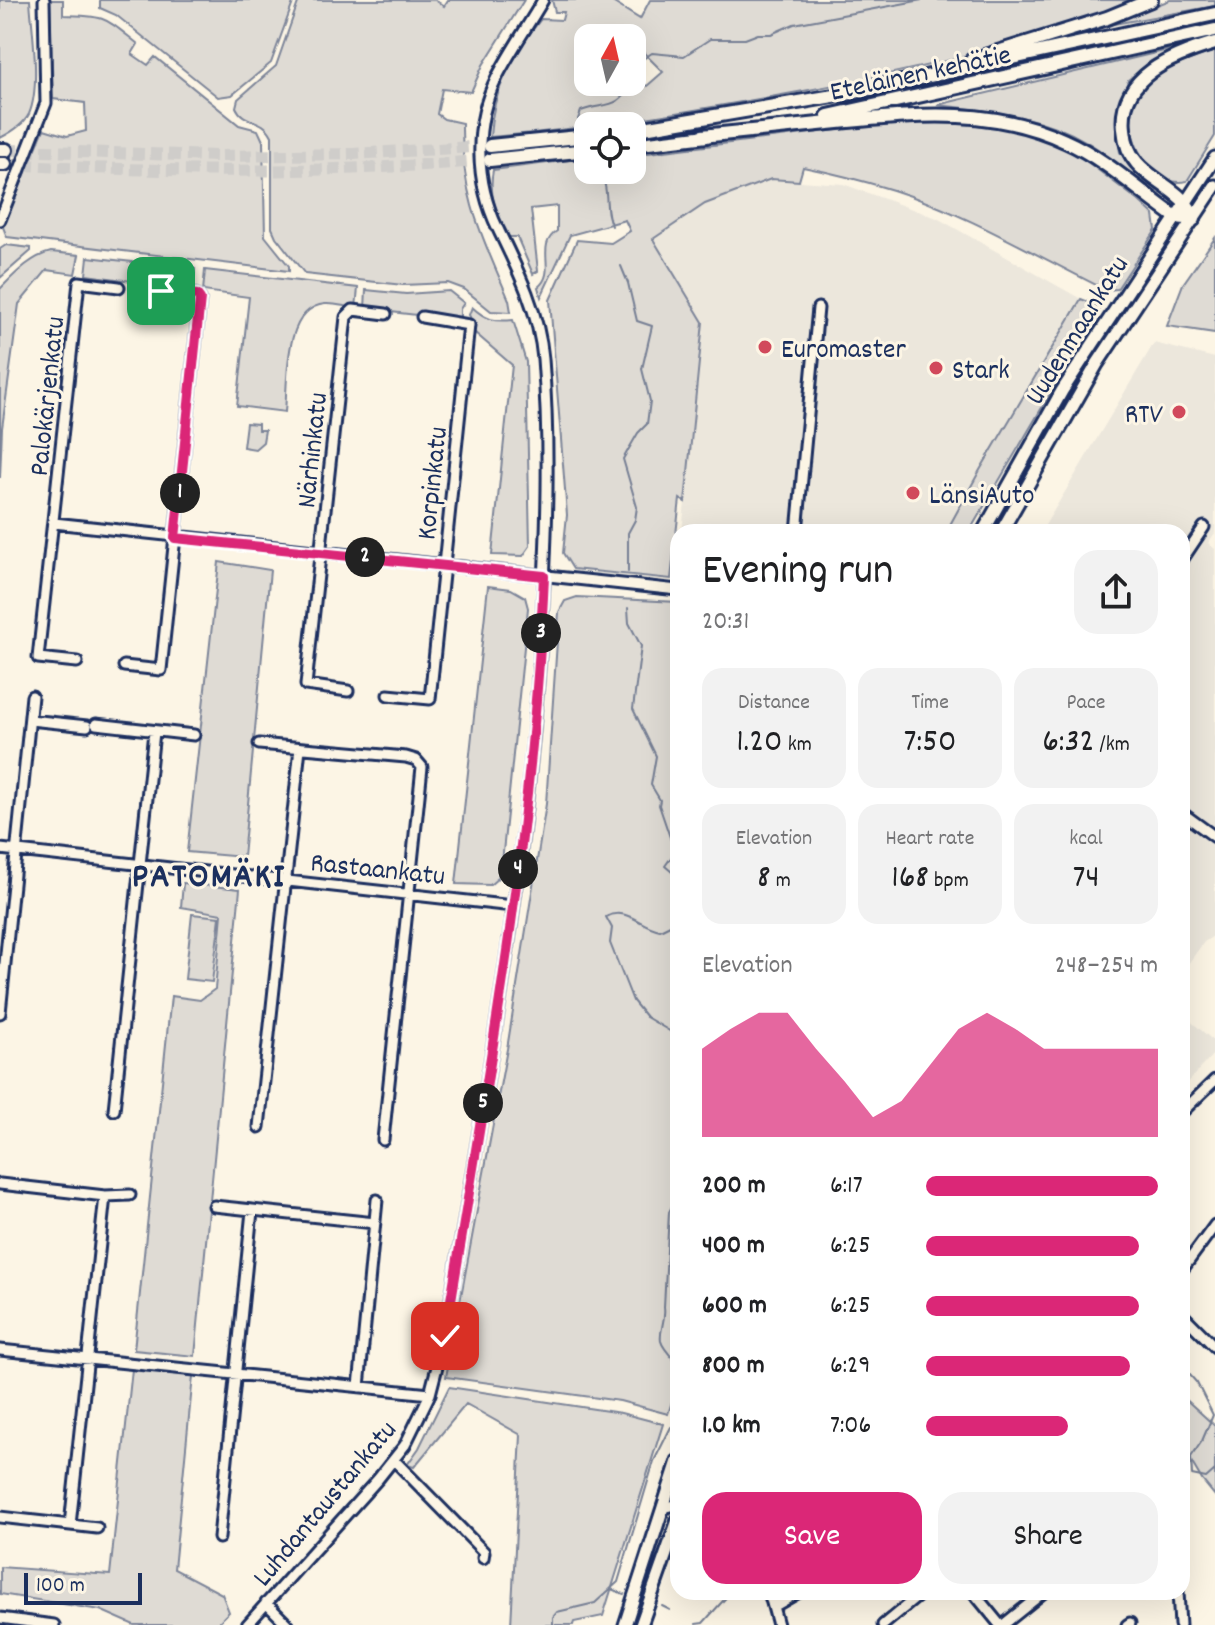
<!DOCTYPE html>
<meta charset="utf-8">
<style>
body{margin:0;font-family:Dekko,sans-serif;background:#f2f2f2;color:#202124;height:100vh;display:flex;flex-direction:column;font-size:30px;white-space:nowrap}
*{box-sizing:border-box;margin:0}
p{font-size:26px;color:#757577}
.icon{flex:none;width:44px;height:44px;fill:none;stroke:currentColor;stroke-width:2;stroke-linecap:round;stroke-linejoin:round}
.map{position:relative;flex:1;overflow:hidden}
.drawer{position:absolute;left:670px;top:524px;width:520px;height:1076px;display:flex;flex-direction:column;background:#fff;border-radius:24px;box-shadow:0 8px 32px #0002}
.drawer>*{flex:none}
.needle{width:52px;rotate:8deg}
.fabs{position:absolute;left:574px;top:24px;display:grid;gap:16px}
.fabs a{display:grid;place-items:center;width:72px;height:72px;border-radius:16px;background:#fff;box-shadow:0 8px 32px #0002;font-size:40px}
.scale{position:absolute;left:24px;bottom:20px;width:118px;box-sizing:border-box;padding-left:8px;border:4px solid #1b2f5e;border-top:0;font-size:22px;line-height:28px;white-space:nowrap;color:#1b2f5e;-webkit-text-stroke:6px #fcf5e5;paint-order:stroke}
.pin{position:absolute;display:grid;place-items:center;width:68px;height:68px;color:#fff;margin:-34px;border-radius:16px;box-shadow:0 4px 12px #0006}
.km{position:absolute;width:40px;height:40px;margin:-20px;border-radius:50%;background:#222;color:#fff;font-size:22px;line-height:40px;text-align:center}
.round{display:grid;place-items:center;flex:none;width:84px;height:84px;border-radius:24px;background:#f2f2f2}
.headline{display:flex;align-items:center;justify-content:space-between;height:136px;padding:0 32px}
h1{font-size:44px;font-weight:600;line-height:60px}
.stats{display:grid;grid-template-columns:repeat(3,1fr);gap:12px;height:136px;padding:8px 32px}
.stats div{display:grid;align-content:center;border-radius:20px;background:#f2f2f2;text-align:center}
.stats b{font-size:34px;font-weight:600}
.stats small{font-size:22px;font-weight:400}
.stats p{font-size:22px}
.chart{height:224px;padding:16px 32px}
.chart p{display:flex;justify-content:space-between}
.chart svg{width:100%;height:144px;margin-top:8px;fill:#db2777;opacity:.7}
.action{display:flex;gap:16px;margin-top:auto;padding:16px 32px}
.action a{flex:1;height:92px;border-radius:24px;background:#db2777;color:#fff;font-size:32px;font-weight:600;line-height:92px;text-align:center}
.action a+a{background:#f2f2f2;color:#202124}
ul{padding:0 32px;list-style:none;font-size:26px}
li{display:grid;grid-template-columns:128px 96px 1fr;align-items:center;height:60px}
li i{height:20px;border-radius:10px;background:#db2777}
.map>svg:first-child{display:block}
</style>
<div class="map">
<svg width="1215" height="1625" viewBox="0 0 1215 1625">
<rect width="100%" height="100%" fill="#fcf5e5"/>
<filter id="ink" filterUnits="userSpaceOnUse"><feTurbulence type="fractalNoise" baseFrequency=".0125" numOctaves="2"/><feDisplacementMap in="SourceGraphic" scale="16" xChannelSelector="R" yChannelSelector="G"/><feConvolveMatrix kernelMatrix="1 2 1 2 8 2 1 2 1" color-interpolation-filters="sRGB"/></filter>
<g filter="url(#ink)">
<path fill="#ece7dc" d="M772 179 843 184 937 218 1081 299 980 470 946 532H682L703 322 653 239 705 204Z
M1154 343 1215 358V533L1208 543 1215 549V935L1204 942 1182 972V532H1041Z
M1182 1014 1215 1042V1052L1182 1088Z"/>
<path fill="#dfdbd4" stroke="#7d8599" stroke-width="2" fill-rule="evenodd" d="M0 0H30C32 31 41 87 29 114 24 124 10 133 0 138Z
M50 0H63V15C107 16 104 17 138 44L132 54 148 65 155 57 239 125 258 130 263 141 265 236 289 266V271L7 237 3 227 44 129 67 136 86 131 85 103 53 99Z
M100 0H294L271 63 232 95 218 97 116 15 100 8Z
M299 0H435L444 6 448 0H524L483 65 471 92 442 89 437 114 444 119 462 123C461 197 481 234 509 300L511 312 491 311 464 289 448 283 403 285 305 274 276 237 272 228V136C262 116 244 125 236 107L238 99 276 66Z
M552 0H609L640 19 650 0H1133C1020 49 897 74 776 96 679 113 587 129 490 137 492 91 513 54 541 19L562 20 564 12H555ZM621 31 632 38V41L663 72 647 86 637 79 631 86 626 82H588V38H617Z
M1170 0H1215V6L1103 26Z
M1185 46 1151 61 1128 80 1116 127 1120 152 1135 173 1173 201 1171 205C1143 185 1116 159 1087 142 1042 115 988 111 937 105Z
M1215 51V136L1187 181C1151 190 1121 133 1134 103 1147 72 1186 61 1215 51Z
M911 121 981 123 1033 135 1073 151 1139 201 1154 215 1156 230 1117 289 1106 290C1039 257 963 212 893 190 864 181 833 173 803 167L799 181 771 179 705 204 653 239 703 322 685 502 680 499 671 579 573 569 563 553 567 515 550 300 577 240 611 243 630 231 625 220 570 235 541 297 538 287C558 271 534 246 557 231V206L531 209 538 271 533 274 517 237H508C497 215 488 195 493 170L578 159 597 178 607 176 605 170H632V155Z
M1215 238V333L1167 326 1183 284Z
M6 245 31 248V251L0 278V249Z
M51 252 79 255 75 274 47 270 19 304 2 428 0 478V289C15 274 30 257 51 252Z
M88 257 195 269 193 289 86 275Z
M205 270 358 288 356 308C346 307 334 303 325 304 283 308 288 380 285 412L237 406 249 297 203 291Z
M366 290 406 294 449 291 464 303 460 309V320L365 309Z
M1081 299 1101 307 969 532H946L980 470Z
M472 307C486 320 495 322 513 320L526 362 530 546 523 556 492 555 512 365 474 332V325L469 315Z
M246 423 258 424V430H265L263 442 255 449 243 447Z
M219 562 270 570 243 857 187 852Z
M488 586 511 589 525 597 528 608 502 862 498 878 490 885 456 884Z
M577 597 678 602V1383L668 1414 620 1401 446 1377 507 1049 546 804 559 612 565 601Z
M183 883 240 889 195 1356 134 1350 171 996 200 1000 215 989 222 914 181 907Z
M192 914 220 917 212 982 185 979Z
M132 1369 193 1376 174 1569 222 1594 229 1612 216 1625H134L100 1610 0 1594V1567L110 1575Z
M449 1387 621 1413 663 1424 603 1616 574 1622 573 1625H511L521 1435 466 1404 414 1467 407 1465 419 1448Z
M1182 1396 1215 1426V1496L1202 1480 1182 1446Z"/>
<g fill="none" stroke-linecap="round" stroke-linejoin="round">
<path stroke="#767f94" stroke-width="2" d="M643 59 652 53 684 56 710 39H745L758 34H771L794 24 922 0
M632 78 637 70
M581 126 578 119 581 111C603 102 620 111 631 82
M585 159 588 162
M597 170C612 185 602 209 612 226
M621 266 628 283 637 321 652 326 642 369 650 401 647 424 638 433 623 459 637 507 635 520 628 533V572
M628 608 629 623 641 646 633 709 656 756 651 785 660 800 659 805 675 852 665 866 672 872 678 873
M678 921 660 930C641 927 626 906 606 917L612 928 610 943 633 1001 646 1017 678 1036
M678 1195 669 1212 664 1307C666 1320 659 1331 661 1341 663 1349 673 1358 678 1364
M1182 1374H1189L1197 1383 1213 1415 1202 1441 1191 1457 1192 1475 1206 1478 1215 1470
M674 1418 678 1404
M611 1589 624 1594
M662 1606 670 1610
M696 1624 703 1623 731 1592
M553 1625V1617L557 1612 595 1603 618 1582 654 1461 671 1427"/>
<path stroke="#cfcdca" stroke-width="12" stroke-dasharray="12 6" stroke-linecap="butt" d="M6 150 218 156 353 154 490 146
M5 164C166 173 328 174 489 160"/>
<defs>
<path id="minor" d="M0 220 46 103 44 0
M54 523 678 590
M797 532 818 308
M1182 560 1204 527
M77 662 38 658 79 282 119 287
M124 666 161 670 200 299 197 295 161 291
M348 691 306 685 346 317 353 310 386 314
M388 695 430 699 469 325 422 317
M30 720 87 726
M96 724 194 735
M259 744 406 757 416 760 422 767 383 1140
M1182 813 1215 837
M0 849 513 906
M0 1013 32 696
M114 1110 154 732
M1182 1112 1215 1080
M259 1127 300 748
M0 1184 105 1196 130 1195
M214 1206 375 1223
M1182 1270 1215 1225
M1182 1314 1215 1347
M0 1350 430 1394
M359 1387 377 1200
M394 1460 484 1552 483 1558
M664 1507 678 1505
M0 1517 97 1528
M70 1525 105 1196
M219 1538 252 1211
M769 1592 778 1625
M973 1592 1000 1625
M1178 1592 1180 1625
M266 1603 288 1625
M773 1607 799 1592
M0 1618 54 1625
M247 1625 378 1479 405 1445 430 1394 445 1336C484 1098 529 861 542 620 547 533 550 445 543 359 539 312 518 270 498 229 475 182 473 124 497 77 511 50 528 26 543 0
M883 1625 923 1592
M1003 1625 1044 1592
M1127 1625 1130 1623"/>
<path id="major" d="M983 532 1062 391 1215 158
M1001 532 1097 364 1215 186
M625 1625 678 1461
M641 1625 678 1520"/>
<path id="highway" d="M972 60 1107 18 1151 0
M828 116 1215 30
M632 130 851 93 1215 14
M702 136C751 131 800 126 848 121 923 114 995 108 1065 141 1106 159 1140 192 1176 217L1194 219C1187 193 1154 183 1137 163 1129 154 1125 141 1124 129 1118 76 1174 55 1215 43
M632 145 707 136
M490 146 588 136
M0 150H6
M490 160 588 150
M0 164H5"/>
</defs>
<use href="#minor" stroke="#1b2f5e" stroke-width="15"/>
<use href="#major" stroke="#1b2f5e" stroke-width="17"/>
<use href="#highway" stroke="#1b2f5e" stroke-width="18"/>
<use href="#minor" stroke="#fcf5e5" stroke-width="9"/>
<use href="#major" stroke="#fcf5e5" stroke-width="11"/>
<use href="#highway" stroke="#fcf5e5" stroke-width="12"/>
</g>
</g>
<g fill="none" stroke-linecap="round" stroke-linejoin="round" filter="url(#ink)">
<defs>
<path id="route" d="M161 291 197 295 200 299 175 538 544 576C533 832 487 1084 445 1336"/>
</defs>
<use href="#route" stroke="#fff" stroke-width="16"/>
<use href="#route" stroke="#db2777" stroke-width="10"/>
</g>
<g fill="#d1495b" stroke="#fcf5e5" stroke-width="3">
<circle cx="765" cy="347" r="8"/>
<circle cx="936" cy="368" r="8"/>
<circle cx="1179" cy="412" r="8"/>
<circle cx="913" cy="493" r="8"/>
</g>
<g text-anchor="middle" stroke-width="6" stroke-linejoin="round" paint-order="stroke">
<g font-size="28" fill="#1b2f5e" stroke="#fcf5e5">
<text transform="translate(920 71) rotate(-12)" y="10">Eteläinen kehätie</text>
<text transform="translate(1075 329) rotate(-58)" y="10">Uudenmaankatu</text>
<text transform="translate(45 396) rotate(-84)" y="10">Palokärjenkatu</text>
<text transform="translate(310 450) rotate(-84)" y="10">Närhinkatu</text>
<text transform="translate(430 483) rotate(-84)" y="10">Korpinkatu</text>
<text transform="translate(378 867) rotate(6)" y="10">Rastaankatu</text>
<text transform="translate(323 1502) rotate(-50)" y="10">Luhdantaustankatu</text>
</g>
<g font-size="28" fill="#1b2f5e" stroke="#fcf5e5" text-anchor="start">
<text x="781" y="357">Euromaster</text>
<text x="952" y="378">Stark</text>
<text x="1163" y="422" text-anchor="end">RTV</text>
<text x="929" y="503">LänsiAuto</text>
</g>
<g font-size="36" font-weight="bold" letter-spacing="2" fill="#1b2f5e" stroke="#fcf5e5">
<text x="209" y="886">PATOMÄKI</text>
</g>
</g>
</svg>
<div class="fabs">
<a><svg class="needle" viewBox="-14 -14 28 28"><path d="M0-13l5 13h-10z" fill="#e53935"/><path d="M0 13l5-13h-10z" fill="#757577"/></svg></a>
<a><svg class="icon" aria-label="locate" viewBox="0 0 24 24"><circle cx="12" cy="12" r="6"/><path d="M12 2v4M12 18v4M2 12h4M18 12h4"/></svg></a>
</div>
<div class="scale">100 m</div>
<div class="pin" style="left:161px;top:291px;background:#1e9e55"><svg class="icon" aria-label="arrive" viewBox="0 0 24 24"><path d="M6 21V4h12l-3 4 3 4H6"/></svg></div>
<div class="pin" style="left:445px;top:1336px;background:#d93025"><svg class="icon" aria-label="check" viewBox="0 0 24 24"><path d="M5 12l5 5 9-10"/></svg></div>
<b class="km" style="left:180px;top:493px">1</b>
<b class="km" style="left:365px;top:557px">2</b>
<b class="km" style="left:541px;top:633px">3</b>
<b class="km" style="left:518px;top:869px">4</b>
<b class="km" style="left:483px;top:1103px">5</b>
<section class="drawer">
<div class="headline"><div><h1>Evening run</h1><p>20:31</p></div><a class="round"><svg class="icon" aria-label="share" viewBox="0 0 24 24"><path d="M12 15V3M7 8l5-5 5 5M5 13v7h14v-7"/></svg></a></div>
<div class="stats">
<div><p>Distance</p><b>1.20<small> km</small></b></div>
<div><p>Time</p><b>7:50</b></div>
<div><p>Pace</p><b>6:32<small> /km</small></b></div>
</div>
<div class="stats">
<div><p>Elevation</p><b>8<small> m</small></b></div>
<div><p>Heart rate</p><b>168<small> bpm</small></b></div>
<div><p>kcal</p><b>74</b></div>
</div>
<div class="chart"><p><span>Elevation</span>248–254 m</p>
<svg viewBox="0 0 160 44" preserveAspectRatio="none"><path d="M0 44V17L10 11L20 6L30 6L40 17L50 27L60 38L70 33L80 22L90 11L100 6L110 11L120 17L130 17L140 17L150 17L160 17V44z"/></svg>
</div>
<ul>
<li><b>200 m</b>6:17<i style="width:100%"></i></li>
<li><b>400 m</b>6:25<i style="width:92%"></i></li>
<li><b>600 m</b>6:25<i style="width:92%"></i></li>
<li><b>800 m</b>6:29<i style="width:88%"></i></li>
<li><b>1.0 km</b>7:06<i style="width:61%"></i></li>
</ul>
<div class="action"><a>Save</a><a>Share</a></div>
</section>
</div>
